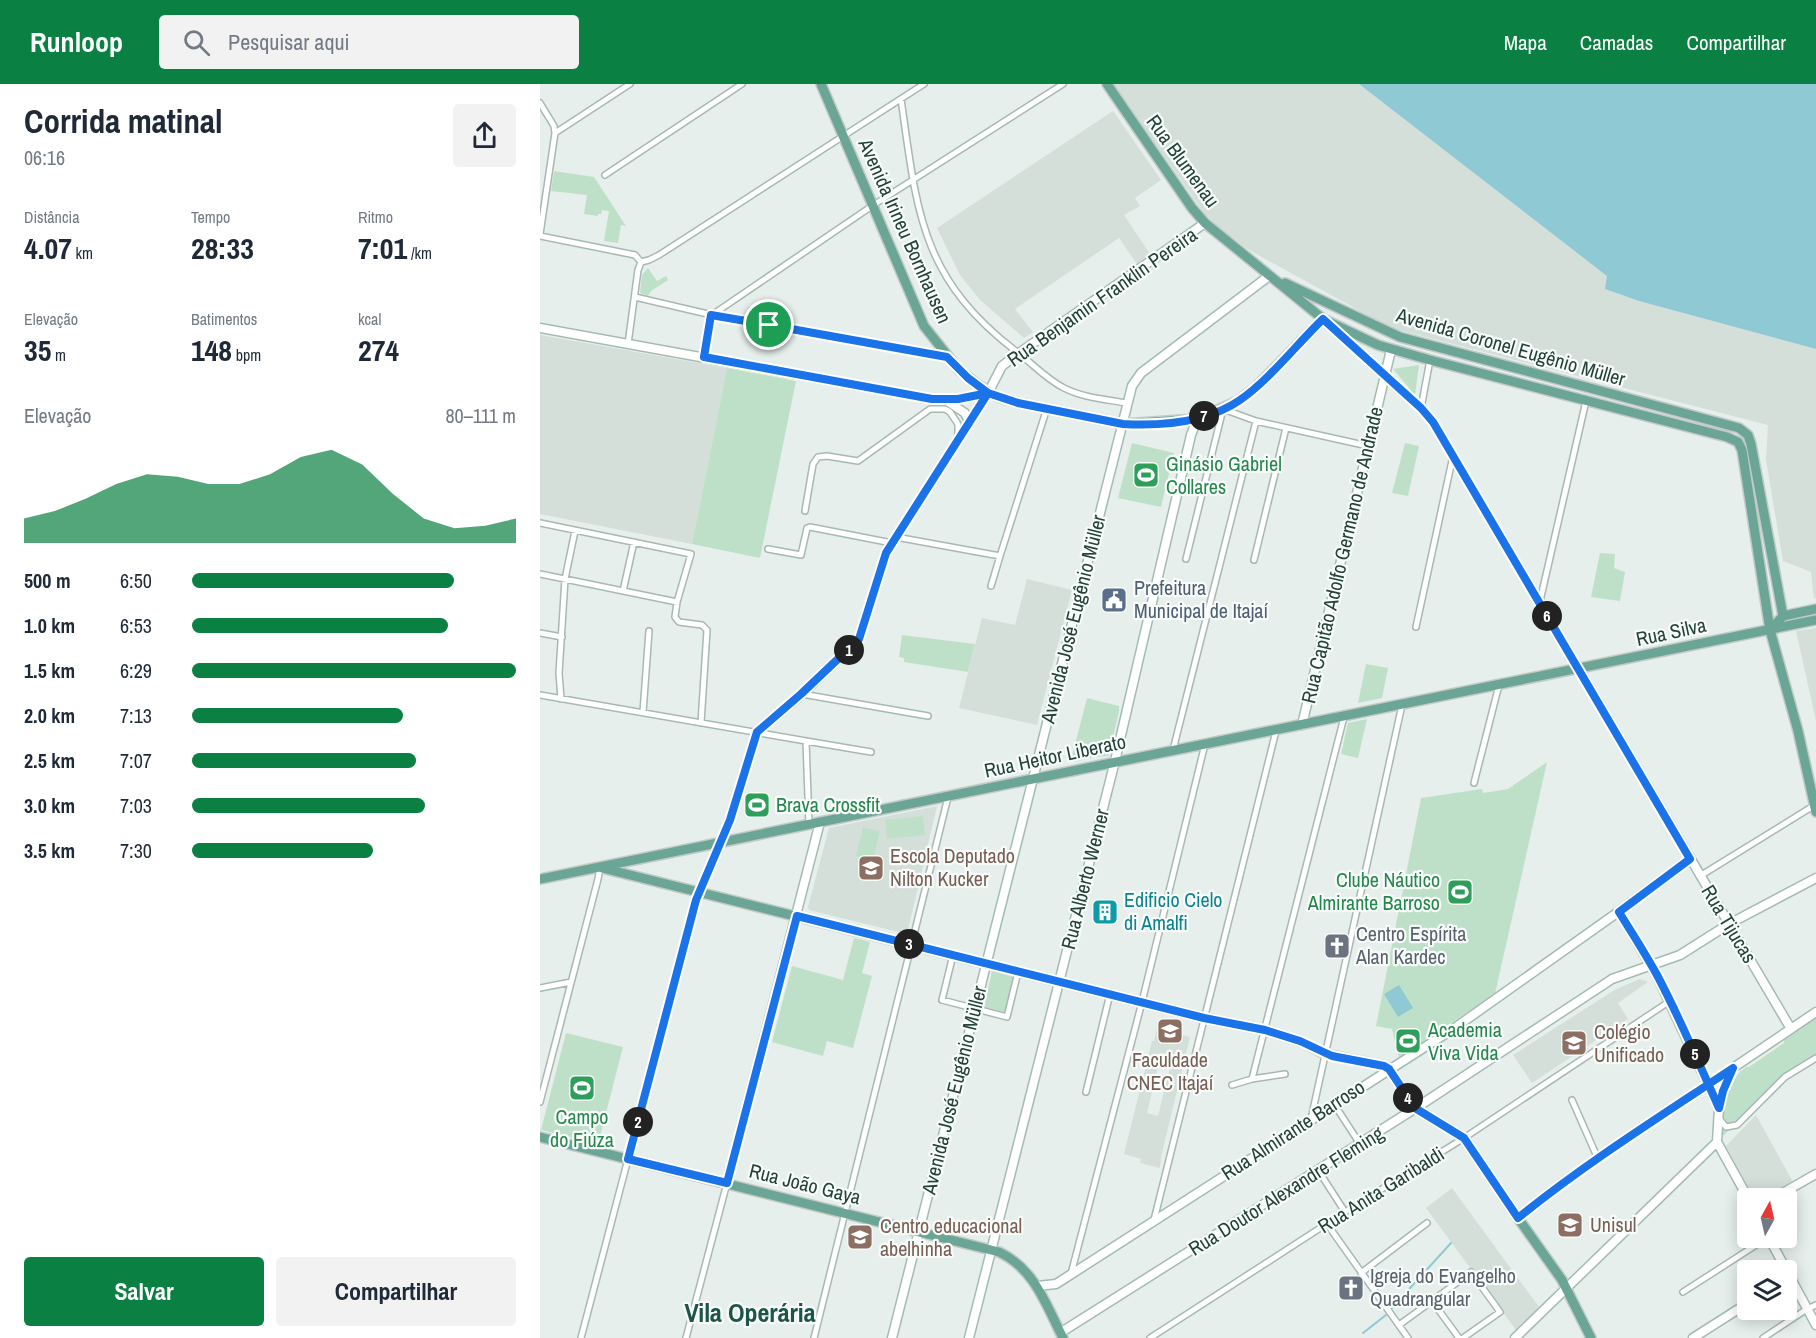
<!DOCTYPE html>
<html lang="pt">
<meta charset="utf-8">
<style>
body{margin:0;font-family:"Archivo Narrow",sans-serif;background:#f2f2f3;color:#1f2937;height:100vh;display:flex;flex-direction:column;font-size:22px;white-space:nowrap}
*{box-sizing:border-box;margin:0}
p{font-size:20px;color:#747a83}
.icon{flex:none;width:33px;height:33px;fill:none;stroke:currentColor;stroke-width:2;stroke-linecap:round;stroke-linejoin:round}
.map{position:relative;flex:1;overflow:hidden}
.panel{display:flex;flex-direction:column;background:#fff;width:540px}
.panel>*{flex:none}
.needle{width:39px;rotate:8deg}
.controls{position:absolute;left:1197px;top:1104px;display:grid;gap:12px}
.controls a{display:grid;place-items:center;width:60px;height:60px;border-radius:6px;background:#fff;box-shadow:0 3px 15px #0003;font-size:30px}
.pin{position:absolute;display:grid;place-items:center;width:51px;height:51px;color:#fff;margin:-26px;border:3px solid #fff;border-radius:50%;box-shadow:0 2px 6px #0007}
.km{position:absolute;width:30px;height:30px;margin:-15px;border-radius:50%;background:#222;color:#fff;font-size:16px;line-height:30px;text-align:center}
.round{display:grid;place-items:center;flex:none;width:63px;height:63px;border-radius:6px;background:#f2f2f3}
.summary{display:flex;align-items:center;justify-content:space-between;height:102px;padding:0 24px}
h1{font-size:33px;font-weight:700;line-height:45px}
.figures{display:grid;grid-template-columns:repeat(3,1fr);gap:9px;height:102px;padding:6px 24px}
.figures div{display:grid;align-content:center}
.figures b{font-size:30px;font-weight:700}
.figures small{font-size:16px;font-weight:400}
.figures p{font-size:16px}
.chart{height:168px;padding:12px 24px}
.chart p{display:flex;justify-content:space-between}
.chart svg{width:100%;height:108px;margin-top:6px;fill:#0b8043;opacity:.7}
.button{display:flex;gap:12px;margin-top:auto;padding:12px 24px}
.button a{flex:1;height:69px;border-radius:6px;background:#0b8043;color:#fff;font-size:24px;font-weight:700;line-height:69px;text-align:center}
.button a+a{background:#f2f2f3;color:#1f2937}
ul{padding:0 24px;list-style:none;font-size:20px}
li{display:grid;grid-template-columns:96px 72px 1fr;align-items:center;height:45px}
li i{height:15px;border-radius:8px;background:#0b8043}
header{display:flex;align-items:center;gap:36px;box-sizing:border-box;height:84px;padding:0 30px;background:#0b8043;color:#fff}
header strong{font-size:28px}
nav{display:flex;gap:33px;margin-inline-start:auto;font-size:21px}
.search{width:420px;height:54px;background:#f2f2f3;display:flex;align-items:center;gap:15px;box-sizing:border-box;padding:0 21px;border-radius:6px;color:#747a83;font-size:22px}
main{display:flex;flex:1;min-height:0}
.map>svg:first-child{display:block}
</style>
<header>
<strong>Runloop</strong>
<div class="search"><svg class="icon" aria-label="search" viewBox="0 0 24 24"><circle cx="10" cy="10" r="6"/><path d="M15 15l6 6"/></svg>Pesquisar aqui</div>
<nav><a>Mapa</a><a>Camadas</a><a>Compartilhar</a></nav>
</header>
<main>
<section class="panel">
<div class="summary"><div><h1>Corrida matinal</h1><p>06:16</p></div><a class="round"><svg class="icon" aria-label="share" viewBox="0 0 24 24"><path d="M12 15V3M7 8l5-5 5 5M5 13v7h14v-7"/></svg></a></div>
<div class="figures">
<div><p>Distância</p><b>4.07<small> km</small></b></div>
<div><p>Tempo</p><b>28:33</b></div>
<div><p>Ritmo</p><b>7:01<small> /km</small></b></div>
</div>
<div class="figures">
<div><p>Elevação</p><b>35<small> m</small></b></div>
<div><p>Batimentos</p><b>148<small> bpm</small></b></div>
<div><p>kcal</p><b>274</b></div>
</div>
<div class="chart"><p><span>Elevação</span>80–111 m</p>
<svg viewBox="0 0 160 44" preserveAspectRatio="none"><path d="M0 44V34L10 31L20 26L30 20L40 16L50 17L60 20L70 20L80 16L90 9L100 6L110 12L120 24L130 34L140 38L150 37L160 34V44z"/></svg>
</div>
<ul>
<li><b>500 m</b>6:50<i style="width:81%"></i></li>
<li><b>1.0 km</b>6:53<i style="width:79%"></i></li>
<li><b>1.5 km</b>6:29<i style="width:100%"></i></li>
<li><b>2.0 km</b>7:13<i style="width:65%"></i></li>
<li><b>2.5 km</b>7:07<i style="width:69%"></i></li>
<li><b>3.0 km</b>7:03<i style="width:72%"></i></li>
<li><b>3.5 km</b>7:30<i style="width:56%"></i></li>
</ul>
<div class="button"><a>Salvar</a><a>Compartilhar</a></div>
</section>
<div class="map">
<svg width="1276" height="1254" viewBox="0 0 1276 1254">
<rect width="100%" height="100%" fill="#e6efeb"/>
<path fill="#d4dfda" fill-rule="evenodd" d="M573 0H819L1068 192 1066 205 1099 217 1276 265V514L1274 515 1271 488 1243 477 1226 376 1228 341 851 244 709 166 681 145 665 130Z
M573 27 621 96 595 114 600 122 584 131 610 170 597 180 579 154 475 225 493 248 484 254 440 216 420 191 397 144Z
M0 251 187 284 152 460 0 430Z
M487 495 532 506 497 641 419 624 442 534 475 541Z
M1276 544V637L1256 547Z
M397 722 367 850 269 826 268 823 289 744Z
M1100 895 1108 898 1078 919 1088 935 992 999 973 971 1076 905Z
M617 944 650 953 621 1073 620 1084 600 1079 601 1075 584 1070 612 957H614ZM621 969 633 972 618 1032 607 1029Z
M1216 1031 1253 1098 1225 1114H1215L1213 1112 1186 1062Z
M912 1104 999 1223 976 1246 886 1124Z"/>
<path fill="#bfe0c8" d="M14 87 54 93 86 142 81 141 78 159 64 157 69 127 62 126 61 130H58V132L44 130 47 111 11 107Z
M108 184 117 197 126 192 128 196 111 207 108 212 100 209 102 191Z
M879 281 875 311 853 285Z
M187 284 256 297 220 474 152 460Z
M592 359 634 369 621 423 578 414Z
M865 359 879 362 868 412 852 409Z
M1060 469 1075 470 1074 484 1085 488 1080 517 1051 513Z
M362 551 435 560 428 588 364 578V574L359 573Z
M826 580 848 584 842 614 818 619Z
M547 614 579 622V627L569 672 553 673 535 678 531 676Z
M827 635 818 674 801 670 808 639Z
M1007 678 955 910 859 973 852 945 836 942 881 714 942 705 943 709 968 705Z
M383 732 385 751 347 755 345 736Z
M323 744 340 747 333 776 316 772Z
M314 854 330 858 322 889 332 892 313 964 287 957 283 972 232 958 252 882 303 896Z
M452 887 474 893 465 930 444 924Z
M1276 934V971L1245 991 1183 1052C1183 1026 1183 1000 1206 983H1209L1244 959V956Z
M26 949 83 963 58 1060 1 1046Z"/>
<path fill="#8ec9d4" d="M819 0H1276V265L1099 217 1065 205 1067 192Z
M859 901 873 924 858 933 844 910Z"/>
<g fill="none" stroke-linecap="round" stroke-linejoin="round">
<path stroke="#8ec9d4" stroke-width="2" d="M851 1225 911 1159
M823 1249 846 1231"/>
<defs>
<path id="street" d="M361 15C377 127 380 194 477 268 493 280 506 295 524 304 544 314 565 315 586 319
M0 19 14 42 15 49 0 150
M15 49 90 0
M65 91 202 0
M0 152 95 171 101 178
M95 213 172 231 407 273
M88 260 98 186 101 178 109 176 119 171 384 0
M164 273 172 231 332 122 523 0
M881 324 890 276
M265 427 273 380 278 373 287 372 318 377 390 325H405L410 328 418 340V355
M0 439 151 470 137 518 135 533 139 538 162 541 167 546 161 639
M356 453 460 472 507 324
M228 465 261 471 267 444 270 443 352 459
M646 475 683 325 716 337 828 362
M714 476 746 344
M0 490 137 518
M451 502 460 472
M83 507 94 458
M1000 517 1046 317
M876 543 913 372
M0 549 22 553
M262 610 388 632
M0 611 266 657 269 740
M21 615 19 589 25 495 35 447
M103 628 109 547
M266 657 331 668
M633 666 716 337
M934 699 959 601
M1160 792 1275 721
M413 871 402 916 467 933 478 888
M0 904 31 898
M712 995 804 633
M692 1001 712 995 745 990
M546 1008 570 910
M1032 1016 1058 1075
M0 1018 58 795 60 783
M794 1020 820 1060
M771 1035 862 621
M1180 1036 1186 1043 1197 1041 1245 993 1276 974
M778 1086 805 1128
M978 1134 1015 1104 1192 984
M614 1136 736 647
M787 1140 868 1254
M821 1189 887 1139
M531 1190 602 918 665 660
M1143 1208 1227 1154
M892 1217 931 1188 960 1228 923 1254
M859 1241 892 1217 919 1254
M41 1254 88 1075
M146 1254 187 1099
M274 1254 408 713
M610 1254 805 1128 924 1054 1130 917
M1223 1254 1267 1225 1276 1221"/>
<path id="secondary" d="M786 238 881 324 893 338 1251 945
M0 244 392 315 407 317 448 309
M407 317 425 329 429 338
M762 641 851 266
M1079 828 1117 892 1179 1024
M88 1075 156 816 190 736 217 648 262 610 319 555 346 469 448 309 462 282 479 269 665 139
M187 1099 280 738
M1208 1114 1177 1058 1179 1024 1186 999 1193 984 1276 928
M1234 1114 1276 1090
M1229 1154 1276 1241
M497 1202 516 1200 916 943 1074 831 1150 775
M520 1249 882 1020 1063 901 1072 895 1140 871 1189 840 1276 794
M352 1254 592 302 601 289 729 192
M429 1254 575 677 651 351 657 335
M975 1254 1177 1058
M1153 1254 1208 1219"/>
<path id="primary" d="M281 0 384 242 419 286 438 301 458 313 478 319 583 340 657 335 698 317 715 304 783 235
M567 0 652 124 665 139 783 235 838 261 890 276 1187 353 1198 358 1202 366 1230 546 1258 647 1276 728
M745 199 860 253 1199 344 1208 351 1211 360 1243 532
M1230 546 1243 532 1276 525
M62 784 664 934 725 946 760 957 785 970 844 982 849 985 875 1024 924 1054 978 1134 1022 1196 1051 1254
M0 795 1276 536
M0 1053 459 1168C495 1185 506 1221 523 1254"/>
</defs>
<use href="#street" stroke="#a8b8b2" stroke-width="8"/>
<use href="#secondary" stroke="#a4bbb3" stroke-width="11"/>
<use href="#primary" stroke="#c2cac8" stroke-width="12"/>
<use href="#street" stroke="#fff" stroke-width="5"/>
<use href="#secondary" stroke="#fff" stroke-width="8"/>
<use href="#primary" stroke="#6aa596" stroke-width="9"/>
</g>
<g fill="none" stroke-linecap="round" stroke-linejoin="round">
<defs>
<path id="route" d="M229 241 407 273 428 294 448 309 346 469 319 555 261 610 217 648 190 736 156 816 88 1075 187 1099 257 832 664 934 725 946 760 957 792 972 844 982 849 985 875 1024 924 1054 978 1134C1046 1079 1121 1032 1193 984L1183 1007 1179 1024C1159 980 1140 934 1117 891 1105 869 1092 849 1079 828L1150 775 893 338 881 324 783 235C757 260 729 296 700 316 667 339 621 342 583 340L478 319 448 309 418 315H392L164 273 171 231 229 241"/>
</defs>
<use href="#route" stroke="#fff" stroke-width="12"/>
<use href="#route" stroke="#1a73e8" stroke-width="8"/>
</g>
<defs>
<symbol id="stadium-square" viewBox="-11 -11 22 22"><rect x="-9" y="-9" width="18" height="18" rx="4" fill="#2e9e5b" stroke="#f7fbf9"/><path d="M0-5a6.5 5 0 1 0 0 10a6.5 5 0 1 0 0-10ZM-3.5-1.8h7v3.6h-7Z" fill="#fff"/></symbol>
<symbol id="civic-square" viewBox="-11 -11 22 22"><rect x="-9" y="-9" width="18" height="18" rx="4" fill="#5c6f8a" stroke="#f7fbf9"/><path d="M-.6-6.5H3V-4.5H.6V-3L4-1V1h2V6H-6V1h2V-1L-.6-3ZM-1.2 2.5V6h2.4V2.5Z" fill="#fff"/></symbol>
<symbol id="school-square" viewBox="-11 -11 22 22"><rect x="-9" y="-9" width="18" height="18" rx="4" fill="#8d6e63" stroke="#f7fbf9"/><path d="M0-5L7-2L0 1L-7-2ZM-4 1L0 2.5L4 1V4Q0 6-4 4Z" fill="#fff"/></symbol>
<symbol id="building-square" viewBox="-11 -11 22 22"><rect x="-9" y="-9" width="18" height="18" rx="4" fill="#0f9aa8" stroke="#f7fbf9"/><path d="M-4-6H4V6H1V3H-1V6H-4ZM-2.5-4.3h1.7v1.8h-1.7ZM.8-4.3h1.7v1.8H.8ZM-2.5-1h1.7V.8h-1.7ZM.8-1h1.7V.8H.8Z" fill="#fff"/></symbol>
<symbol id="church-square" viewBox="-11 -11 22 22"><rect x="-9" y="-9" width="18" height="18" rx="4" fill="#6b7280" stroke="#f7fbf9"/><path d="M-1.2-6h2.4v3.5h3.3v2.4h-3.3V6h-2.4V-.1h-3.3v-2.4h3.3Z" fill="#fff"/></symbol>
<symbol id="university-square" viewBox="-11 -11 22 22"><rect x="-9" y="-9" width="18" height="18" rx="4" fill="#8d6e63" stroke="#f7fbf9"/><path d="M0-5L7-2L0 1L-7-2ZM-4 1L0 2.5L4 1V4Q0 6-4 4Z" fill="#fff"/></symbol>
</defs>
<g fill-rule="evenodd">
<use href="#stadium-square" x="591" y="376" width="30" height="30"/>
<use href="#civic-square" x="559" y="501" width="30" height="30"/>
<use href="#stadium-square" x="202" y="706" width="30" height="30"/>
<use href="#school-square" x="316" y="769" width="30" height="30"/>
<use href="#stadium-square" x="905" y="793" width="30" height="30"/>
<use href="#building-square" x="550" y="813" width="30" height="30"/>
<use href="#church-square" x="782" y="847" width="30" height="30"/>
<use href="#university-square" x="615" y="932" width="30" height="30"/>
<use href="#stadium-square" x="853" y="942" width="30" height="30"/>
<use href="#school-square" x="1019" y="944" width="30" height="30"/>
<use href="#stadium-square" x="27" y="989" width="30" height="30"/>
<use href="#university-square" x="1015" y="1126" width="30" height="30"/>
<use href="#school-square" x="305" y="1138" width="30" height="30"/>
<use href="#church-square" x="796" y="1189" width="30" height="30"/>
</g>
<g text-anchor="middle" stroke-width="4.5" stroke-linejoin="round" paint-order="stroke">
<g font-size="20" fill="#24423a" stroke="#f7fbf9">
<text transform="translate(643 77) rotate(54)" y="7">Rua Blumenau</text>
<text transform="translate(365 147) rotate(66)" y="7">Avenida Irineu Bornhausen</text>
<text transform="translate(562 213) rotate(-35)" y="7">Rua Benjamin Franklin Pereira</text>
<text transform="translate(971 263) rotate(16)" y="7">Avenida Coronel Eugênio Müller</text>
<text transform="translate(802 471) rotate(-77)" y="7">Rua Capitão Adolfo Germano de Andrade</text>
<text transform="translate(533 535) rotate(-76)" y="7">Avenida José Eugênio Müller</text>
<text transform="translate(1131 548) rotate(-12)" y="7">Rua Silva</text>
<text transform="translate(515 672) rotate(-12)" y="7">Rua Heitor Liberato</text>
<text transform="translate(545 795) rotate(-76)" y="7">Rua Alberto Werner</text>
<text transform="translate(1189 840) rotate(59)" y="7">Rua Tijucas</text>
<text transform="translate(414 1006) rotate(-76)" y="7">Avenida José Eugênio Müller</text>
<text transform="translate(753 1046) rotate(-33)" y="7">Rua Almirante Barroso</text>
<text transform="translate(265 1100) rotate(14)" y="7">Rua João Gaya</text>
<text transform="translate(841 1106) rotate(-32)" y="7">Rua Anita Garibaldi</text>
<text transform="translate(746 1107) rotate(-32)" y="7">Rua Doutor Alexandre Fleming</text>
</g>
<g font-size="20" fill="#27864d" stroke="#f7fbf9" text-anchor="start">
<text x="626" y="387">Ginásio Gabriel<tspan x="626" dy="23">Collares</tspan></text>
<text x="236" y="728">Brava Crossfit</text>
<text x="900" y="803" text-anchor="end">Clube Náutico<tspan x="900" dy="23">Almirante Barroso</tspan></text>
<text x="888" y="953">Academia<tspan x="888" dy="23">Viva Vida</tspan></text>
<text x="42" y="1040" text-anchor="middle">Campo<tspan x="42" dy="23">do Fiúza</tspan></text>
</g>
<g font-size="20" fill="#4e5e75" stroke="#f7fbf9" text-anchor="start">
<text x="594" y="511">Prefeitura<tspan x="594" dy="23">Municipal de Itajaí</tspan></text>
</g>
<g font-size="20" fill="#785e54" stroke="#f7fbf9" text-anchor="start">
<text x="350" y="779">Escola Deputado<tspan x="350" dy="23">Nilton Kucker</tspan></text>
<text x="1054" y="955">Colégio<tspan x="1054" dy="23">Unificado</tspan></text>
<text x="630" y="983" text-anchor="middle">Faculdade<tspan x="630" dy="23">CNEC Itajaí</tspan></text>
<text x="1050" y="1148">Unisul</text>
<text x="340" y="1149">Centro educacional<tspan x="340" dy="23">abelhinha</tspan></text>
</g>
<g font-size="20" fill="#0d838f" stroke="#f7fbf9" text-anchor="start">
<text x="584" y="823">Edificio Cielo<tspan x="584" dy="23">di Amalfi</tspan></text>
</g>
<g font-size="20" fill="#5b616d" stroke="#f7fbf9" text-anchor="start">
<text x="816" y="857">Centro Espírita<tspan x="816" dy="23">Alan Kardec</tspan></text>
<text x="830" y="1199">Igreja do Evangelho<tspan x="830" dy="23">Quadrangular</tspan></text>
</g>
<g font-size="26" font-weight="bold" fill="#1f5548" stroke="#f7fbf9">
<text x="210" y="1238">Vila Operária</text>
</g>
</g>
</svg>
<div class="controls">
<a><svg class="needle" viewBox="-14 -14 28 28"><path d="M0-13l5 13h-10z" fill="#e53935"/><path d="M0 13l5-13h-10z" fill="#747a83"/></svg></a>
<a><svg class="icon" aria-label="layers" viewBox="0 0 24 24"><path d="M12 4l9 5-9 5-9-5zM3 14l9 5 9-5"/></svg></a>
</div>
<div class="pin" style="left:229px;top:241px;background:#1e9e55"><svg class="icon" aria-label="arrive" viewBox="0 0 24 24"><path d="M6 21V4h12l-3 4 3 4H6"/></svg></div>
<b class="km" style="left:309px;top:566px">1</b>
<b class="km" style="left:98px;top:1038px">2</b>
<b class="km" style="left:369px;top:860px">3</b>
<b class="km" style="left:868px;top:1014px">4</b>
<b class="km" style="left:1155px;top:970px">5</b>
<b class="km" style="left:1007px;top:532px">6</b>
<b class="km" style="left:664px;top:332px">7</b>
</div>
</main>
